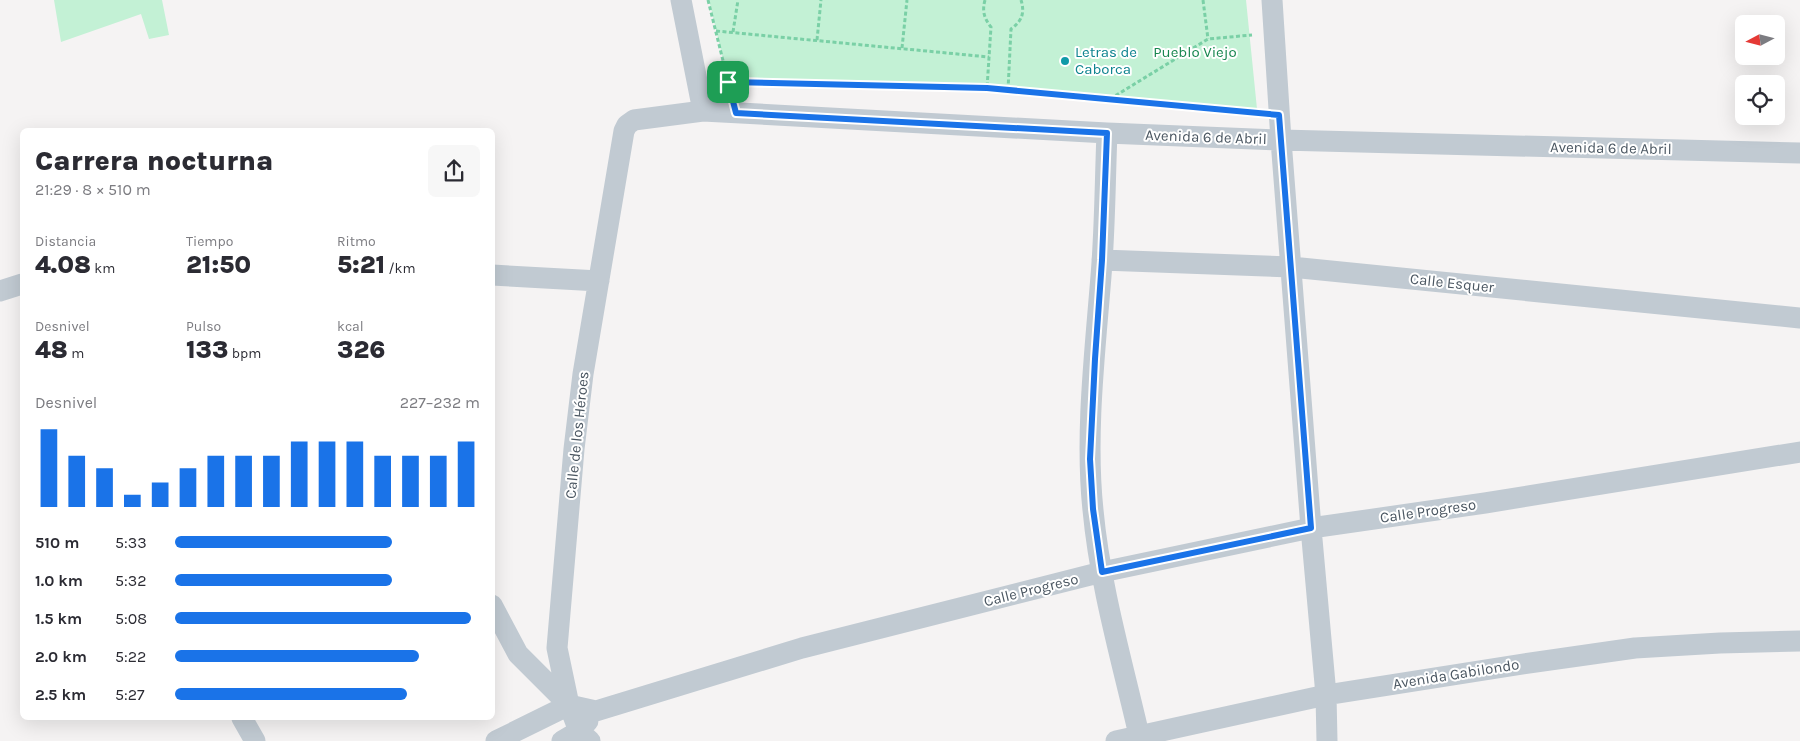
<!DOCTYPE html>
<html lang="es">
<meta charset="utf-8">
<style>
body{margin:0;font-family:Karla,sans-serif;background:#f7f7f7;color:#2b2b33;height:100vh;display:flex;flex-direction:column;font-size:19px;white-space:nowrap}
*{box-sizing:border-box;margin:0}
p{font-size:16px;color:#7c7c81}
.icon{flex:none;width:28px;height:28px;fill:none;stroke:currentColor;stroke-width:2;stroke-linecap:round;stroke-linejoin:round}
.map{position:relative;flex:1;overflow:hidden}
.sheet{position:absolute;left:20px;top:128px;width:475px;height:592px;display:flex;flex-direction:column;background:#fff;border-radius:8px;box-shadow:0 5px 20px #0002}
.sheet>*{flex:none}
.needle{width:32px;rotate:263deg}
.tools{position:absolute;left:1735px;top:15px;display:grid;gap:10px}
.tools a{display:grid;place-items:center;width:50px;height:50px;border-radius:8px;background:#fff;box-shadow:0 5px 20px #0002;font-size:25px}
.pin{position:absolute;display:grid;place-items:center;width:42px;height:42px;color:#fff;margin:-21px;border-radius:10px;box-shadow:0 2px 8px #0006}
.round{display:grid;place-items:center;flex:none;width:52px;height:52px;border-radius:8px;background:#f7f7f7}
.headline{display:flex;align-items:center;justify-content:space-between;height:85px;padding:0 15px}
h1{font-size:28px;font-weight:800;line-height:38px}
.metrics{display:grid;grid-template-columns:repeat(3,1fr);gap:8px;height:85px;padding:5px 15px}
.metrics div{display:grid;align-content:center}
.metrics b{font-size:25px;font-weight:800}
.metrics small{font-size:14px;font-weight:400}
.metrics p{font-size:14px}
.chart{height:140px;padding:10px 15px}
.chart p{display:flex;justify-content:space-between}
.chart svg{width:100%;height:90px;margin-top:5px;stroke:#1a73e8;stroke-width:6}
ul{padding:0 15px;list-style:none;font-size:16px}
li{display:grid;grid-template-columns:80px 60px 1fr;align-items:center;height:38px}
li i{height:12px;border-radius:6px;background:#1a73e8}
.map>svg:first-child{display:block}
</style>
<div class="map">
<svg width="1800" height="741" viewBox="0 0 1800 741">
<rect width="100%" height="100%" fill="#f5f3f3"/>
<path fill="#c3f1d5" d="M54 0H162L169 35 149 39 141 14 61 42Z
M709 0H1246L1257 109 727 76Z"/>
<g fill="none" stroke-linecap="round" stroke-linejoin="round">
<path stroke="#7ad0a6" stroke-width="3" stroke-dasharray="4 2.5" stroke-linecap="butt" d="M708 0 730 89
M985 0C982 11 984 18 991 27L987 88
M1203 0 1208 39
M716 31 989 57
M733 32 738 0
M817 40 821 0
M902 48 907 0
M721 82 987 88 1249 112
M1008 90 1011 29C1022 21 1025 13 1021 0
M1110 99 1208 39 1252 35"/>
<path stroke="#c1cad2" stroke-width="21" d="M681 0 703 111
M1272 0 1281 140 1311 528 1326 695 1327 741
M1107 133C1105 181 1105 229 1101 276 1095 352 1085 435 1093 510 1100 586 1122 661 1139 735
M1102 260 1291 267 1800 318
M492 275 599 281
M0 291 22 284
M492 605 518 654 569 705
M569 705 596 711 802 648 1102 572 1311 528 1485 503 1800 452
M242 718 255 741
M496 741 569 705
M562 741 579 731 588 721
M590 741 579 731 569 705 557 648 574 449 583 374 624 131 627 125 634 120 703 111 1107 133 1281 140 1800 153
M1116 741 1326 695 1523 664 1635 648 1720 643 1800 641"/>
</g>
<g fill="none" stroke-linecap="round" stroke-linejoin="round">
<defs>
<path id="route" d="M728 82 987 88 1279 115 1311 528 1102 572 1093 509 1090 459 1095 359 1102 260 1107 133 736 113Z"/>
</defs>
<use href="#route" stroke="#fff" stroke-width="10"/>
<use href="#route" stroke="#1a73e8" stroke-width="6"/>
</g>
<circle fill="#0f9aa8" stroke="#fff" stroke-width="2" cx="1065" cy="61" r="5"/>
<g text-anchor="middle" stroke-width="4" stroke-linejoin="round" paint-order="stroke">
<g font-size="15" fill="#0d838f" stroke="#fff" text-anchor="start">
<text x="1075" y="57">Letras de<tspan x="1075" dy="17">Caborca</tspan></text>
</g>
<g font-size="15" fill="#17864f" stroke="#fff">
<text x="1195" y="57">Pueblo Viejo</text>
</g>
<g font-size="15" fill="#4a5661" stroke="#fff">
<text transform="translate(1206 137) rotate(2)" y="5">Avenida 6 de Abril</text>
<text transform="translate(1611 148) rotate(1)" y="5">Avenida 6 de Abril</text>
<text transform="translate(1452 283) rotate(6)" y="5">Calle Esquer</text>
<text transform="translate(577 435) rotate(-84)" y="5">Calle de los Héroes</text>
<text transform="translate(1428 511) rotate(-8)" y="5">Calle Progreso</text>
<text transform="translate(1031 590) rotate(-14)" y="5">Calle Progreso</text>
<text transform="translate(1456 674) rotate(-9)" y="5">Avenida Gabilondo</text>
</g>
</g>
</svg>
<div class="tools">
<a><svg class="needle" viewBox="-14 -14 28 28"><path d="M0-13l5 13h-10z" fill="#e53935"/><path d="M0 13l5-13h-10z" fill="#7c7c81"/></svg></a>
<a><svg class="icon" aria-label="locate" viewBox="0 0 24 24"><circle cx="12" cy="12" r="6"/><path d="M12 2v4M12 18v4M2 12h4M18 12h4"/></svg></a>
</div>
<div class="pin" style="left:728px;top:82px;background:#1e9e55"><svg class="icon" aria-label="arrive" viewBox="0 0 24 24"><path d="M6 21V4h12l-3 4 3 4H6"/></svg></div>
<section class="sheet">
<div class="headline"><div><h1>Carrera nocturna</h1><p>21:29 · 8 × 510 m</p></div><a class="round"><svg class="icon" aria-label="share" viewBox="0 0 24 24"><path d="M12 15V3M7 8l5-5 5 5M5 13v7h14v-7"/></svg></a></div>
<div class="metrics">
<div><p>Distancia</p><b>4.08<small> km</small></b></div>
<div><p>Tiempo</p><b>21:50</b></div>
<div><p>Ritmo</p><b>5:21<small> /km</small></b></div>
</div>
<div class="metrics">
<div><p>Desnivel</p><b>48<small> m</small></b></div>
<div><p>Pulso</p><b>133<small> bpm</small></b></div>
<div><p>kcal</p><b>326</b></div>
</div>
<div class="chart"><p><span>Desnivel</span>227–232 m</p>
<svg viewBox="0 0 160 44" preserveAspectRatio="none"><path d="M5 44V6M15 44V19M25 44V25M35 44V38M45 44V32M55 44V25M65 44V19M75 44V19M85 44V19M95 44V12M105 44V12M115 44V12M125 44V19M135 44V19M145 44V19M155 44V12"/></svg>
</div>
<ul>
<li><b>510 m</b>5:33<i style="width:71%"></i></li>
<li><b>1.0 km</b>5:32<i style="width:71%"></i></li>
<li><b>1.5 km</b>5:08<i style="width:97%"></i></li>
<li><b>2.0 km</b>5:22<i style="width:80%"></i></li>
<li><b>2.5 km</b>5:27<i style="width:76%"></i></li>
</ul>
</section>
</div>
